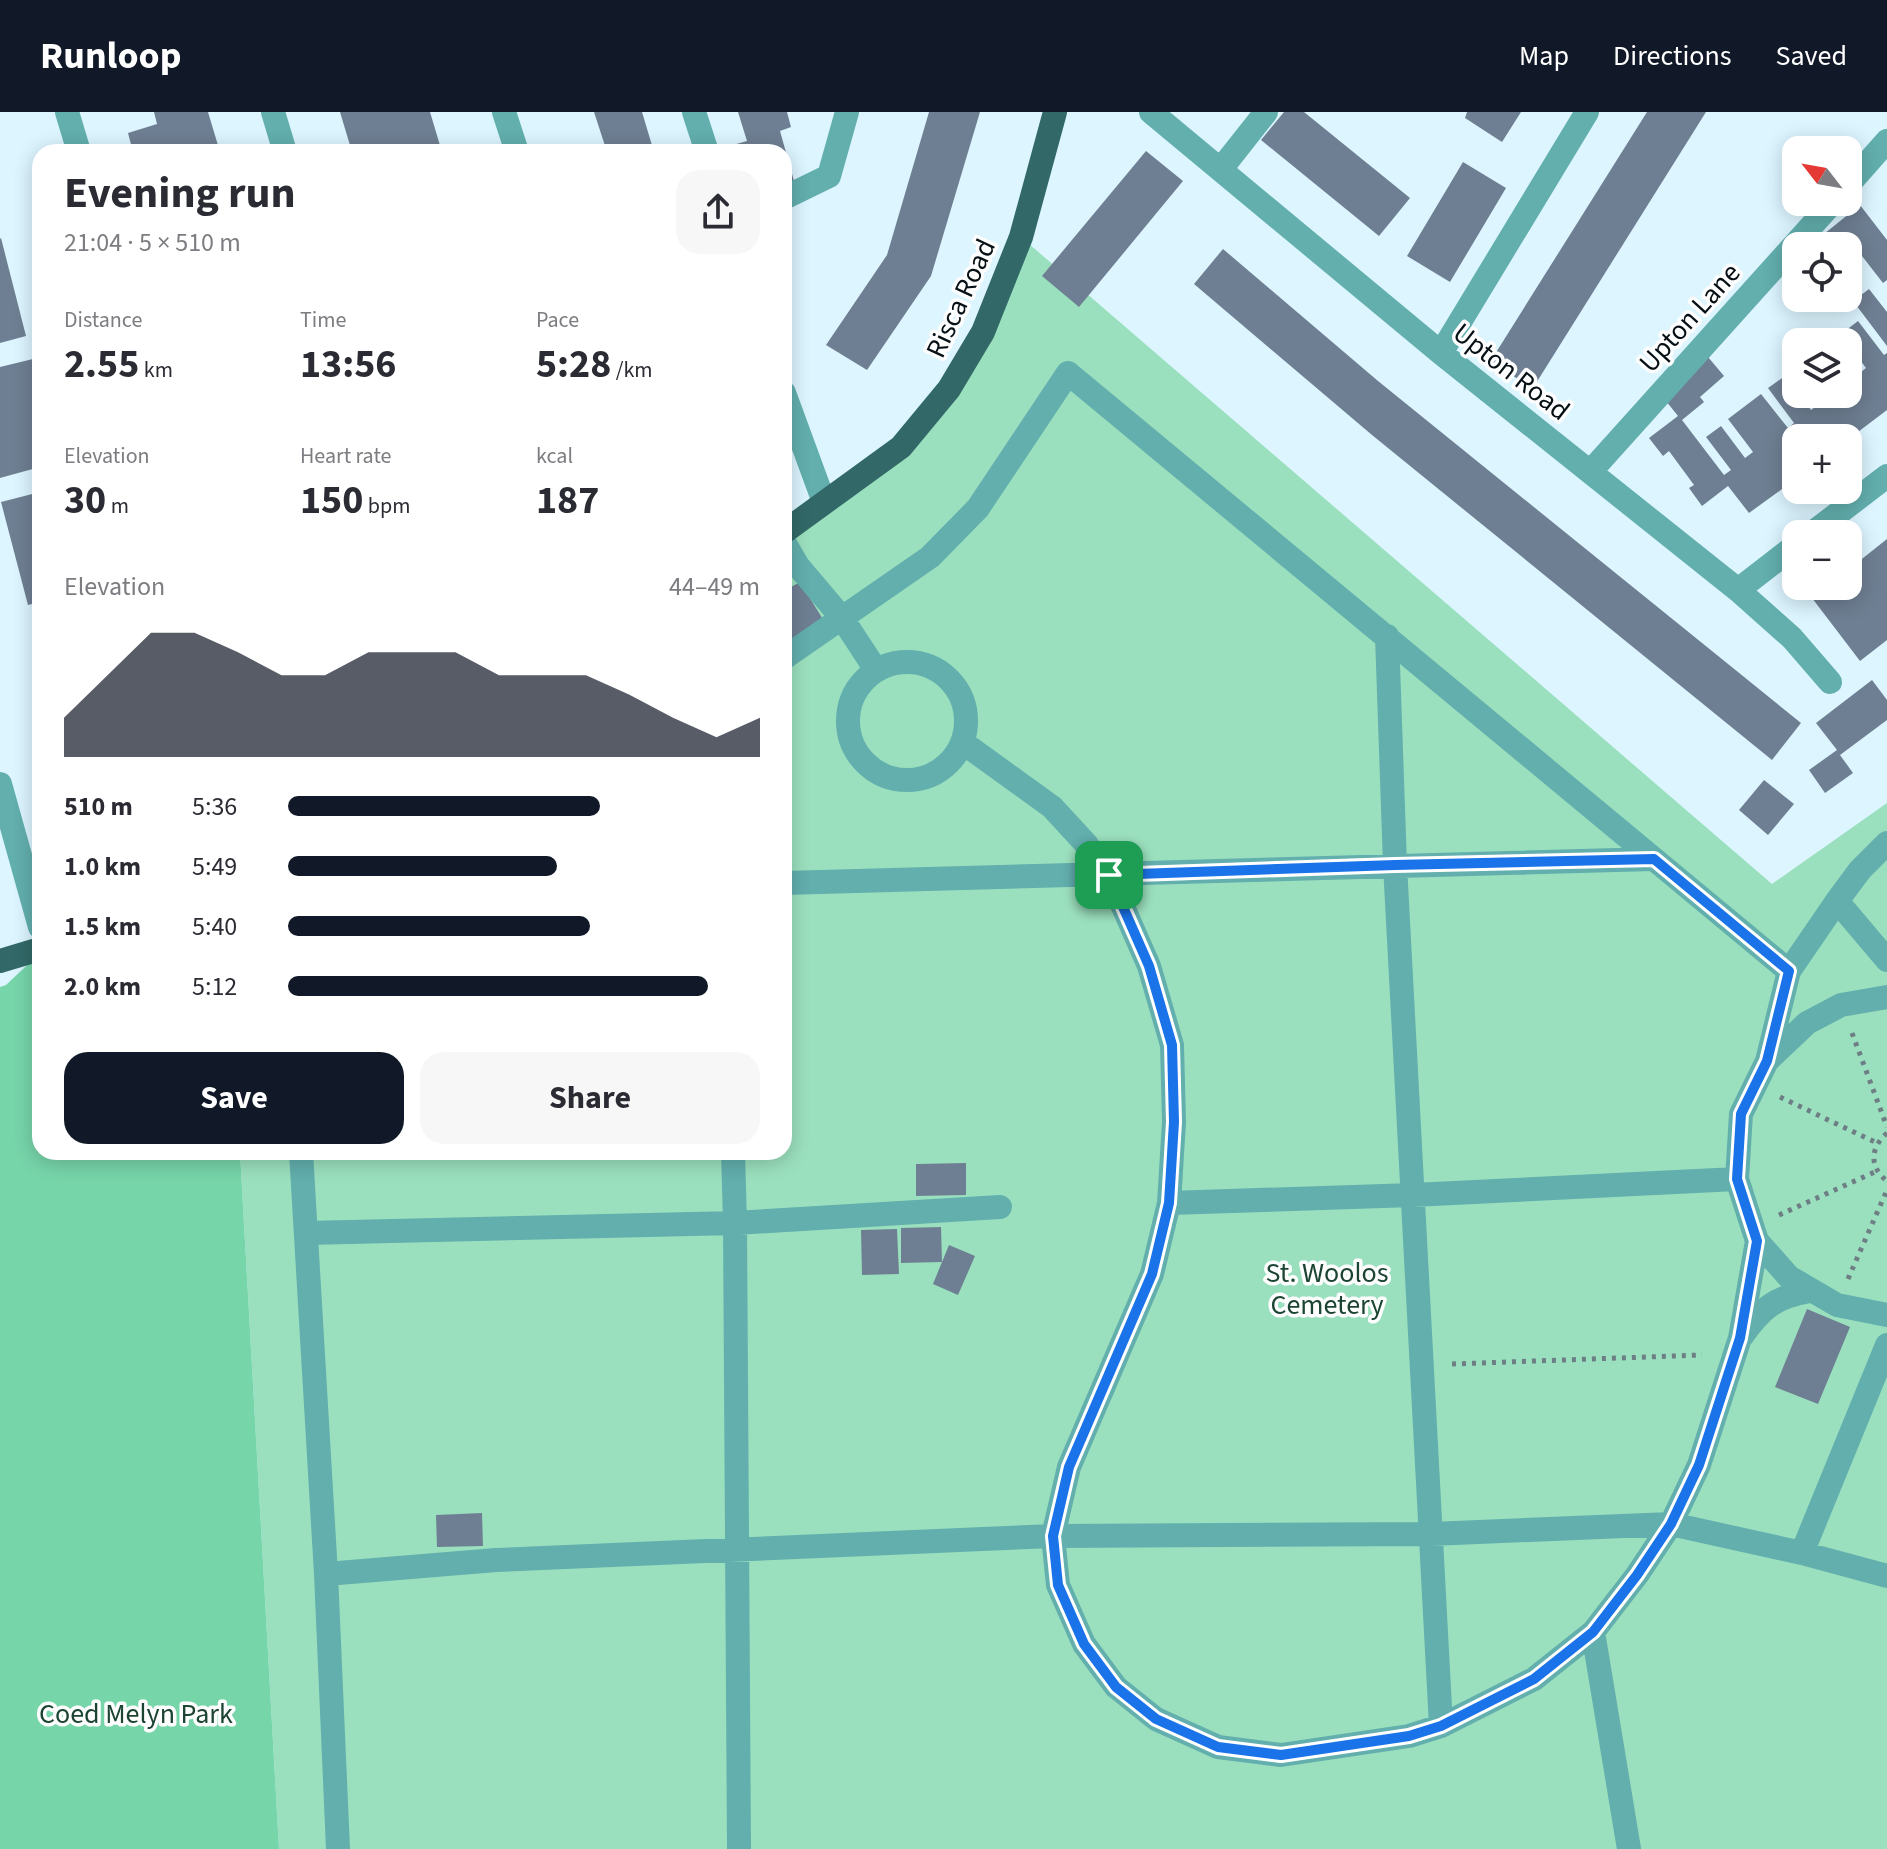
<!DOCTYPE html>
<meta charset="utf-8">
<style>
body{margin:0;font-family:"Source Sans 3",sans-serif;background:#f7f7f7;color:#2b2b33;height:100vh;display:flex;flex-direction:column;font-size:30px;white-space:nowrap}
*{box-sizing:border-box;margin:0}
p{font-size:26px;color:#7c7c81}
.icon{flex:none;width:44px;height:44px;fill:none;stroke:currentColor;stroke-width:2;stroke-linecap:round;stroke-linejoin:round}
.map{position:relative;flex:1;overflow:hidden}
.sheet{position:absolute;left:32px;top:32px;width:760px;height:1016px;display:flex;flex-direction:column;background:#fff;border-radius:24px;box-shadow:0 4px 20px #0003}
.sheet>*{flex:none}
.needle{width:52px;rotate:301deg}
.controls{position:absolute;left:1782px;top:24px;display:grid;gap:16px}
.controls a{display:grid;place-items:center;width:80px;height:80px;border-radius:16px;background:#fff;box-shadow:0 4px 20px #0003;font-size:40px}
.pin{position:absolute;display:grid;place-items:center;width:68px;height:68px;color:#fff;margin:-34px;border-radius:16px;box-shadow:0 4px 12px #0006}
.round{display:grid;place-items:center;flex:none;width:84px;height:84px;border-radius:24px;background:#f7f7f7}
.overview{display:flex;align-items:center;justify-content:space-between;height:136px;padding:0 32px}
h1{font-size:44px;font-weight:700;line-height:60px}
.metrics{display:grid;grid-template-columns:repeat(3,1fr);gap:12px;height:136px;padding:8px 32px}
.metrics div{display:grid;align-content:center}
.metrics b{font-size:40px;font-weight:700}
.metrics small{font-size:22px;font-weight:400}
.metrics p{font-size:22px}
.chart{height:224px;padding:16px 32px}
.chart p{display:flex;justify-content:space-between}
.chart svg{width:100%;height:144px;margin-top:8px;fill:#111827;opacity:.7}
.primary-button{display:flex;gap:16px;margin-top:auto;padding:16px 32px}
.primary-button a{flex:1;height:92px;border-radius:24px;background:#111827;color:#fff;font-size:32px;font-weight:700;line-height:92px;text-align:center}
.primary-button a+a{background:#f7f7f7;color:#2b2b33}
ul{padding:0 32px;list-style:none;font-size:26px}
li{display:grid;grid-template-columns:128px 96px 1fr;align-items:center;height:60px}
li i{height:20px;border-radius:10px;background:#111827}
header{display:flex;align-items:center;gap:48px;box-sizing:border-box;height:112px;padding:0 40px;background:#111827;color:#fff}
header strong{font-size:38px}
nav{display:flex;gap:44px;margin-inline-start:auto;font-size:28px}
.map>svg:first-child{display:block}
</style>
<header>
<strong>Runloop</strong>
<nav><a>Map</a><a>Directions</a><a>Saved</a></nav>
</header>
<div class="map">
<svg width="1887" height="1737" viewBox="0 0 1887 1737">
<rect width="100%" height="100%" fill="#dcf5ff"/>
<path fill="#9be0be" d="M1021 125 1772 772 1887 691V1737H279L240 1040H784V420L901 335 949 277Z"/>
<path fill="#77d5aa" d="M40 841V1040H240L279 1737H0V875L6 873Z"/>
<path fill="#6f7f93" d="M154 0H208L220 40H133L128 21 157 12Z
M340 0H430L442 40H352Z
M594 0H642L654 40H607Z
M738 0H787L791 15 780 19 794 69 784 72V40H735L733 33 747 29Z
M929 0H980L931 164 867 258 826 233 887 143Z
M1284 0H1304L1410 86 1379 124 1261 28Z
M1467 0H1521L1502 30 1465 6Z
M1647 0H1706L1533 276 1490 250Z
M1146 39 1183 69 1079 195 1042 164Z
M1463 50 1506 76 1450 170 1407 144Z
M1860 93 1887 128V168L1883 171 1855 135 1848 141V134H1817L1814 130Z
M1 126 26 224 0 231V127Z
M1223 137 1378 269 1801 611 1772 648 1372 323 1194 172Z
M1869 177 1887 200V234L1853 189Z
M1858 209 1884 243 1887 241V298L1850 326H1796V367L1749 401 1728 374 1702 394 1689 376 1694 373 1669 339 1663 344 1649 326 1678 304 1662 284 1708 245 1724 264 1700 285 1704 290 1682 308 1724 363 1731 358 1706 325 1721 314 1745 346 1753 340 1728 307 1761 282 1788 316 1794 311 1768 276 1785 264 1796 282H1799L1811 298 1818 293 1810 282H1848V243L1861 260 1866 256 1841 222Z
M37 246 40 259V355L0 366V255Z
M40 380V490L28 493 1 390Z
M1887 427V528L1860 549 1812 486 1827 474H1848V458Z
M800 470 824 509 784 534V479Z
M1872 568 1887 588V608L1840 643 1853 661 1825 681 1809 658 1837 638 1816 611Z
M1764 668 1794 692 1768 723 1739 698Z
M966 1051V1083L916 1084V1052Z
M941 1115 942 1150 901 1151V1116Z
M897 1117 899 1162 862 1163 861 1118Z
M949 1133 975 1144 958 1183 933 1172Z
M1807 1197 1850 1215 1818 1292 1775 1275Z
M482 1401 483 1434 437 1435 436 1403Z"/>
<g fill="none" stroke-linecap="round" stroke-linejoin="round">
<path stroke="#6d7e85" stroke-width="5" stroke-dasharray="4 6" stroke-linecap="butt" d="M1852 921 1887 1015
M1780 985 1877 1031
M1887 1021C1870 1036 1869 1055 1887 1069
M1779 1103 1877 1059
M1848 1167 1887 1078
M1452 1252 1702 1243"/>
<path stroke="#62afae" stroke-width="24" d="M67 0 79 40
M273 0 285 40
M504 0 517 40
M694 0 707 40
M1151 0 1441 241 1738 478 1792 526 1830 570
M1221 57 1266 0
M1848 73 1887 29
M784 86 829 64 847 0
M1441 241 1587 0
M784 281 824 390
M1591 359 1833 90
M1811 422 1887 364
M784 430 798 454 842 506 876 558
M1738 478 1796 433
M1387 524 1395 753 1441 1614
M784 546 930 445 978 396 1068 261 1789 859
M848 609a59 59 0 1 1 118 0a59 59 0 1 1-118 0Z
M962 630 1052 695 1087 733 1109 763 1149 854 1172 933 1174 1010 1169 1091 1152 1162 1069 1355 1053 1424 1058 1473 1084 1532 1116 1575 1156 1607 1218 1635 1281 1643 1409 1624 1441 1614 1534 1567 1593 1520 1637 1463 1671 1412 1699 1353 1740 1226 1757 1129
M0 672 40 815
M784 771 1654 747
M1837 789 1887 848
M1887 885 1841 893 1807 911 1767 949 1741 1002 1737 1067 1757 1129 1789 1165 1837 1193 1887 1203
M1767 949 1789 859 1837 789 1860 758 1887 731
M301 1040 326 1462
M1169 1091 1413 1083 1737 1067
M306 1121 735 1111 733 1040
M1742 1224C1762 1196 1775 1185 1810 1179
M1802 1441 1887 1233
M1593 1520 1629 1737
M338 1737 326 1462 496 1448 1053 1424 1431 1422 1671 1412 1802 1441 1887 1464
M739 1737 735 1111 1000 1095"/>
<path stroke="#326968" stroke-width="24" d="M784 420 901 335 949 277 983 220 1021 125 1055 0
M0 849 40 837"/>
</g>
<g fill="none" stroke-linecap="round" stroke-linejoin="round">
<defs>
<path id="route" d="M1654 747 1789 859 1767 949 1741 1002 1737 1067 1757 1129 1740 1226 1699 1353 1671 1412 1637 1463 1593 1520 1534 1567 1441 1614 1409 1624 1281 1643 1218 1635 1156 1607 1116 1575 1084 1532 1058 1473 1053 1424 1069 1355 1152 1162 1169 1091 1174 1010 1172 933 1149 854 1109 763 1395 753Z"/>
</defs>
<use href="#route" stroke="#fff" stroke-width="16"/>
<use href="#route" stroke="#1a73e8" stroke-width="10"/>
</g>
<g text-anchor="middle" stroke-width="7" stroke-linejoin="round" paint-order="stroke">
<g font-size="28" fill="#050f14" stroke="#fdfdfd">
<text transform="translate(960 186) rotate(-65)" y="10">Risca Road</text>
<text transform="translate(1689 205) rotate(-48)" y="10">Upton Lane</text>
<text transform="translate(1512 259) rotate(38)" y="10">Upton Road</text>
</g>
<g font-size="28" fill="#1b4432" stroke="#fdfdfd">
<text x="1327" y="1170">St. Woolos<tspan x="1327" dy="32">Cemetery</tspan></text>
<text x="136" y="1611">Coed Melyn Park</text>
</g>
</g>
</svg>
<div class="controls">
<a><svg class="needle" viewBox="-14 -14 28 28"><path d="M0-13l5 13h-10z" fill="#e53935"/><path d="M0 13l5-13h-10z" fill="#7c7c81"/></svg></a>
<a><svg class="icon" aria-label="locate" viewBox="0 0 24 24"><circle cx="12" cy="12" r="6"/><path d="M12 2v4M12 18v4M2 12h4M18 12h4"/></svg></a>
<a><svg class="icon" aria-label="layers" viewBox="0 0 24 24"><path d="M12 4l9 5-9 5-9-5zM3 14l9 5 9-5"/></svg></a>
<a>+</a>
<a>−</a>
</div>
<div class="pin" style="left:1109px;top:763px;background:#1e9e55"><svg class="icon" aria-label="arrive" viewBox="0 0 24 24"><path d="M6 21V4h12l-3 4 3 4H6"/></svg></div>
<section class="sheet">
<div class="overview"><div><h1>Evening run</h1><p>21:04 · 5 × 510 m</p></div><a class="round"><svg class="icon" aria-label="share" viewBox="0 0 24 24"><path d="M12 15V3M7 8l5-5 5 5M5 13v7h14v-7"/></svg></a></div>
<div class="metrics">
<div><p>Distance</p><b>2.55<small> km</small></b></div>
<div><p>Time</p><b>13:56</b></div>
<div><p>Pace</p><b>5:28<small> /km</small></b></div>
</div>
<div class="metrics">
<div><p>Elevation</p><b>30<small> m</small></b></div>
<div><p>Heart rate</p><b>150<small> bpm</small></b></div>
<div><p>kcal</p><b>187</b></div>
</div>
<div class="chart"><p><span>Elevation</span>44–49 m</p>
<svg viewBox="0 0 160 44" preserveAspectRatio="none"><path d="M0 44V32L10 19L20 6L30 6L40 12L50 19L60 19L70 12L80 12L90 12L100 19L110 19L120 19L130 25L140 32L150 38L160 32V44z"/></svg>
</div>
<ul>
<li><b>510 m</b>5:36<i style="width:66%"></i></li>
<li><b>1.0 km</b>5:49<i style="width:57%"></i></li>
<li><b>1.5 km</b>5:40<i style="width:64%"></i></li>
<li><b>2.0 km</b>5:12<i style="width:89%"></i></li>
</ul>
<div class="primary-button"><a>Save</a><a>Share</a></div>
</section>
</div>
